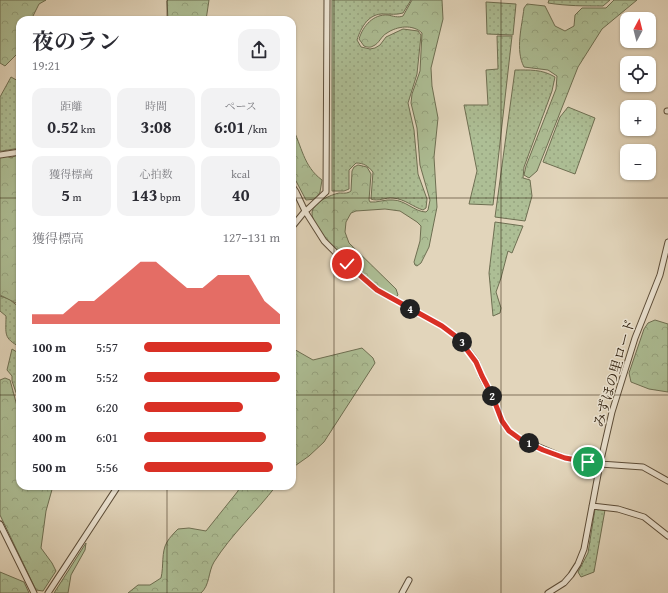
<!DOCTYPE html>
<html lang="ja">
<meta charset="utf-8">
<style>
body{margin:0;font-family:"Gentium Book Plus","Noto Serif JP",serif;background:#f2f2f3;color:#2b2b33;height:100vh;display:flex;flex-direction:column;font-size:15px;white-space:nowrap}
*{box-sizing:border-box;margin:0}
p{font-size:13px;color:#7c7c81}
.icon{flex:none;width:22px;height:22px;fill:none;stroke:currentColor;stroke-width:2;stroke-linecap:round;stroke-linejoin:round}
.map{position:relative;flex:1;overflow:hidden}
.details{position:absolute;left:16px;top:16px;width:280px;height:474px;display:flex;flex-direction:column;background:#fff;border-radius:12px;box-shadow:0 1px 3px #0004}
.details>*{flex:none}
.needle{width:26px;rotate:7deg}
.fabs{position:absolute;left:620px;top:12px;display:grid;gap:8px}
.fabs a{display:grid;place-items:center;width:36px;height:36px;border-radius:8px;background:#fff;box-shadow:0 1px 3px #0004;font-size:20px}
.pin{position:absolute;display:grid;place-items:center;width:34px;height:34px;color:#fff;margin:-17px;border:2px solid #fff;border-radius:50%;box-shadow:0 1px 4px #0007}
.km{position:absolute;width:20px;height:20px;margin:-10px;border-radius:50%;background:#222;color:#fff;font-size:11px;line-height:20px;text-align:center}
.round{display:grid;place-items:center;flex:none;width:42px;height:42px;border-radius:12px;background:#f2f2f3}
.summary{display:flex;align-items:center;justify-content:space-between;height:68px;padding:0 16px}
h1{font-size:22px;font-weight:700;line-height:30px}
.stats{display:grid;grid-template-columns:repeat(3,1fr);gap:6px;height:68px;padding:4px 16px}
.stats div{display:grid;align-content:center;border-radius:10px;background:#f2f2f3;text-align:center}
.stats b{font-size:17px;font-weight:700}
.stats small{font-size:11px;font-weight:400}
.stats p{font-size:11px}
.chart{height:112px;padding:8px 16px}
.chart p{display:flex;justify-content:space-between}
.chart svg{width:100%;height:72px;margin-top:4px;fill:#d93025;opacity:.7}
ul{padding:0 16px;list-style:none;font-size:13px}
li{display:grid;grid-template-columns:64px 48px 1fr;align-items:center;height:30px}
li i{height:10px;border-radius:5px;background:#d93025}
.map>svg:first-child{display:block}
</style>
<div class="map">
<svg width="668" height="593" viewBox="0 0 668 593">
<defs>
<pattern id="grass-dots" width="8" height="8" patternUnits="userSpaceOnUse"><rect width="8" height="8" fill="#adbe95"/><path d="M2 2h.1M6 6h.1" fill="none" stroke="#95a37f" stroke-width="1.8" stroke-linecap="round"/></pattern>
<pattern id="forest-crowns" width="20" height="18" patternUnits="userSpaceOnUse"><rect width="20" height="18" fill="#adbe95"/><path d="M2 6a3 3 0 1 1 6 0M12 15a3 3 0 1 1 6 0" fill="none" stroke="#95a37f"/></pattern>
</defs>
<rect width="100%" height="100%" fill="#e2d5bb"/>
<filter id="stains"><feTurbulence type="fractalNoise" baseFrequency=".005" numOctaves="4"/><feColorMatrix values="0 0 0 0 .2 0 0 0 0 .09 0 0 0 0 .02 0 0 0 .5 -.17"/></filter>
<radialGradient id="worn" r=".72"><stop offset=".6" stop-color="#630" stop-opacity="0"/><stop offset="1" stop-color="#630" stop-opacity=".3"/></radialGradient>
<path fill="url(#grass-dots)" stroke="#6e6f52" d="M332 0H411L403 13C396 15 391 14 384 14 369 13 361 27 357 40L361 47 370 49 375 48 380 45 386 37 403 29 418 31 421 35 417 74 408 103 414 130 418 174 427 199 426 208 423 210C413 207 405 199 393 198 386 197 378 202 371 199L373 172C368 166 364 163 356 163L349 170V189L344 191H332Z
M549 0H610L603 6C585 6 567 6 548 3Z
M486 2 516 4 513 35 487 34Z
M497 36H512L493 205 469 204 477 171 464 105H488L486 70 498 69Z
M515 70C529 70 542 69 555 77L552 91 524 167 523 178 530 180 532 196 525 221 495 217Z
M11 77 20 82V148L2 151H0V97Z
M568 107 595 118 575 174 543 162 560 117Z
M495 222 523 226 512 253 508 251 501 278 496 292 501 308 500 313 493 316 489 273Z
M0 296 9 299 20 308V347C3 338 6 334 6 316L0 311Z
M12 349 20 354V404L12 381V376L7 370Z
M595 509 605 510 594 572 581 577 578 572 588 553Z"/>
<path fill="url(#forest-crowns)" stroke="#6e6f52" d="M0 0H46L39 4 31 20H20V51L5 66 0 63Z
M168 0H209L206 20H168L167 1Z
M412 0H442L443 19 431 68 432 86 438 118 434 157 437 207 429 247 421 263 417 266 415 265 414 262 420 241 421 226 417 222 400 211 385 209 356 211 351 213 346 222 345 232 349 243 396 289 398 295C396 297 396 297 393 297 375 291 309 230 312 212 314 202 330 195 339 193 343 193 347 194 351 191L352 171 354 167 358 165 367 167 371 174 369 200 370 202C377 203 385 199 393 200 405 200 415 212 426 212L428 210 430 200 420 165 417 128 411 103 412 94 420 71 422 33C413 24 397 26 387 33 381 36 379 44 373 46 370 48 367 47 364 46L359 39C363 26 373 14 388 15 393 16 398 18 403 16Z
M614 0H637L602 29 578 67 537 171 529 178 524 175 526 166 556 89 557 76 548 70 524 67C515 50 522 26 524 8L527 4 545 6 555 26 565 31 574 26 575 15 582 8H606Z
M292 127C302 146 303 166 322 180L320 192 316 199 306 200 296 181 292 176Z
M0 153 11 158 20 153V305L0 295Z
M655 320 668 324V392L649 389 631 382 629 373 644 329 648 323Z
M292 348 313 360 362 348 373 358 375 363 324 442 309 456 292 468Z
M5 378 10 380 17 406 20 407V486H53L46 511 41 548 52 563 56 571 43 591 36 590 0 515V380Z
M239 486H276C256 512 231 535 214 562 208 572 210 585 201 593H128L138 585H150L161 578C164 566 161 552 167 542 170 537 174 533 178 529L189 528 206 531 238 491Z
M86 543 85 550 71 575 68 593H54Z
M0 572 24 582 29 593H0Z"/>
<g fill="none" stroke-linecap="round" stroke-linejoin="round">
<defs>
<path id="minor" d="M667 111H668
M0 155 20 152
M292 186 296 192 305 211 324 241 347 264 377 290 442 326 459 338 476 361 482 377 492 395 502 421 509 431 520 439 565 458 600 464 643 467 668 481
M292 227 305 211 308 209 326 192 327 0
M592 506 618 509 644 517 668 536
M0 524 34 593
M48 593 118 486
M402 593 409 580
M548 593 564 583 571 575 578 564 584 549 600 464 612 412 635 338 660 275 668 242"/>
</defs>
<use href="#minor" stroke="#5c4d39" stroke-width="7"/>
<use href="#minor" stroke="#ece4d3" stroke-width="5"/>
</g>
<g fill="none" stroke-linecap="round" stroke-linejoin="round">
<defs>
<path id="route" d="M347 264 377 290 442 326 458 338 476 362 482 376 492 395 502 421 509 431 520 439 543 450 565 458 588 462"/>
</defs>
<use href="#route" stroke="#fff" stroke-width="8"/>
<use href="#route" stroke="#d93025" stroke-width="5"/>
</g>
<path fill="none" stroke="#30200e" stroke-width="1" stroke-opacity="0.55" d="M167 0V20M334 0V593M501 0V593M0 198H20M292 198H668M0 395H20M292 395H668M167 486V593"/>
<g text-anchor="middle" stroke-width="3" stroke-linejoin="round" paint-order="stroke">
<g font-size="14" fill="#30200e" stroke="#ece4d3">
<text transform="translate(614 373) rotate(-73)" y="5">みずほの里ロード</text>
</g>
</g>
<rect width="100%" height="100%" filter="url(#stains)"/>
<rect width="100%" height="100%" fill="url(#worn)"/>
</svg>
<div class="fabs">
<a><svg class="needle" viewBox="-14 -14 28 28"><path d="M0-13l5 13h-10z" fill="#e53935"/><path d="M0 13l5-13h-10z" fill="#7c7c81"/></svg></a>
<a><svg class="icon" aria-label="locate" viewBox="0 0 24 24"><circle cx="12" cy="12" r="6"/><path d="M12 2v4M12 18v4M2 12h4M18 12h4"/></svg></a>
<a>+</a>
<a>−</a>
</div>
<div class="pin" style="left:588px;top:462px;background:#1e9e55"><svg class="icon" aria-label="arrive" viewBox="0 0 24 24"><path d="M6 21V4h12l-3 4 3 4H6"/></svg></div>
<div class="pin" style="left:347px;top:264px;background:#d93025"><svg class="icon" aria-label="check" viewBox="0 0 24 24"><path d="M5 12l5 5 9-10"/></svg></div>
<b class="km" style="left:529px;top:443px">1</b>
<b class="km" style="left:492px;top:396px">2</b>
<b class="km" style="left:462px;top:342px">3</b>
<b class="km" style="left:410px;top:309px">4</b>
<section class="details">
<div class="summary"><div><h1>夜のラン</h1><p>19:21</p></div><a class="round"><svg class="icon" aria-label="share" viewBox="0 0 24 24"><path d="M12 15V3M7 8l5-5 5 5M5 13v7h14v-7"/></svg></a></div>
<div class="stats">
<div><p>距離</p><b>0.52<small> km</small></b></div>
<div><p>時間</p><b>3:08</b></div>
<div><p>ペース</p><b>6:01<small> /km</small></b></div>
</div>
<div class="stats">
<div><p>獲得標高</p><b>5<small> m</small></b></div>
<div><p>心拍数</p><b>143<small> bpm</small></b></div>
<div><p>kcal</p><b>40</b></div>
</div>
<div class="chart"><p><span>獲得標高</span>127–131 m</p>
<svg viewBox="0 0 160 44" preserveAspectRatio="none"><path d="M0 44V38L10 38L20 38L30 30L40 30L50 22L60 14L70 6L80 6L90 14L100 22L110 22L120 14L130 14L140 14L150 30L160 38V44z"/></svg>
</div>
<ul>
<li><b>100 m</b>5:57<i style="width:94%"></i></li>
<li><b>200 m</b>5:52<i style="width:100%"></i></li>
<li><b>300 m</b>6:20<i style="width:73%"></i></li>
<li><b>400 m</b>6:01<i style="width:90%"></i></li>
<li><b>500 m</b>5:56<i style="width:95%"></i></li>
</ul>
</section>
</div>
